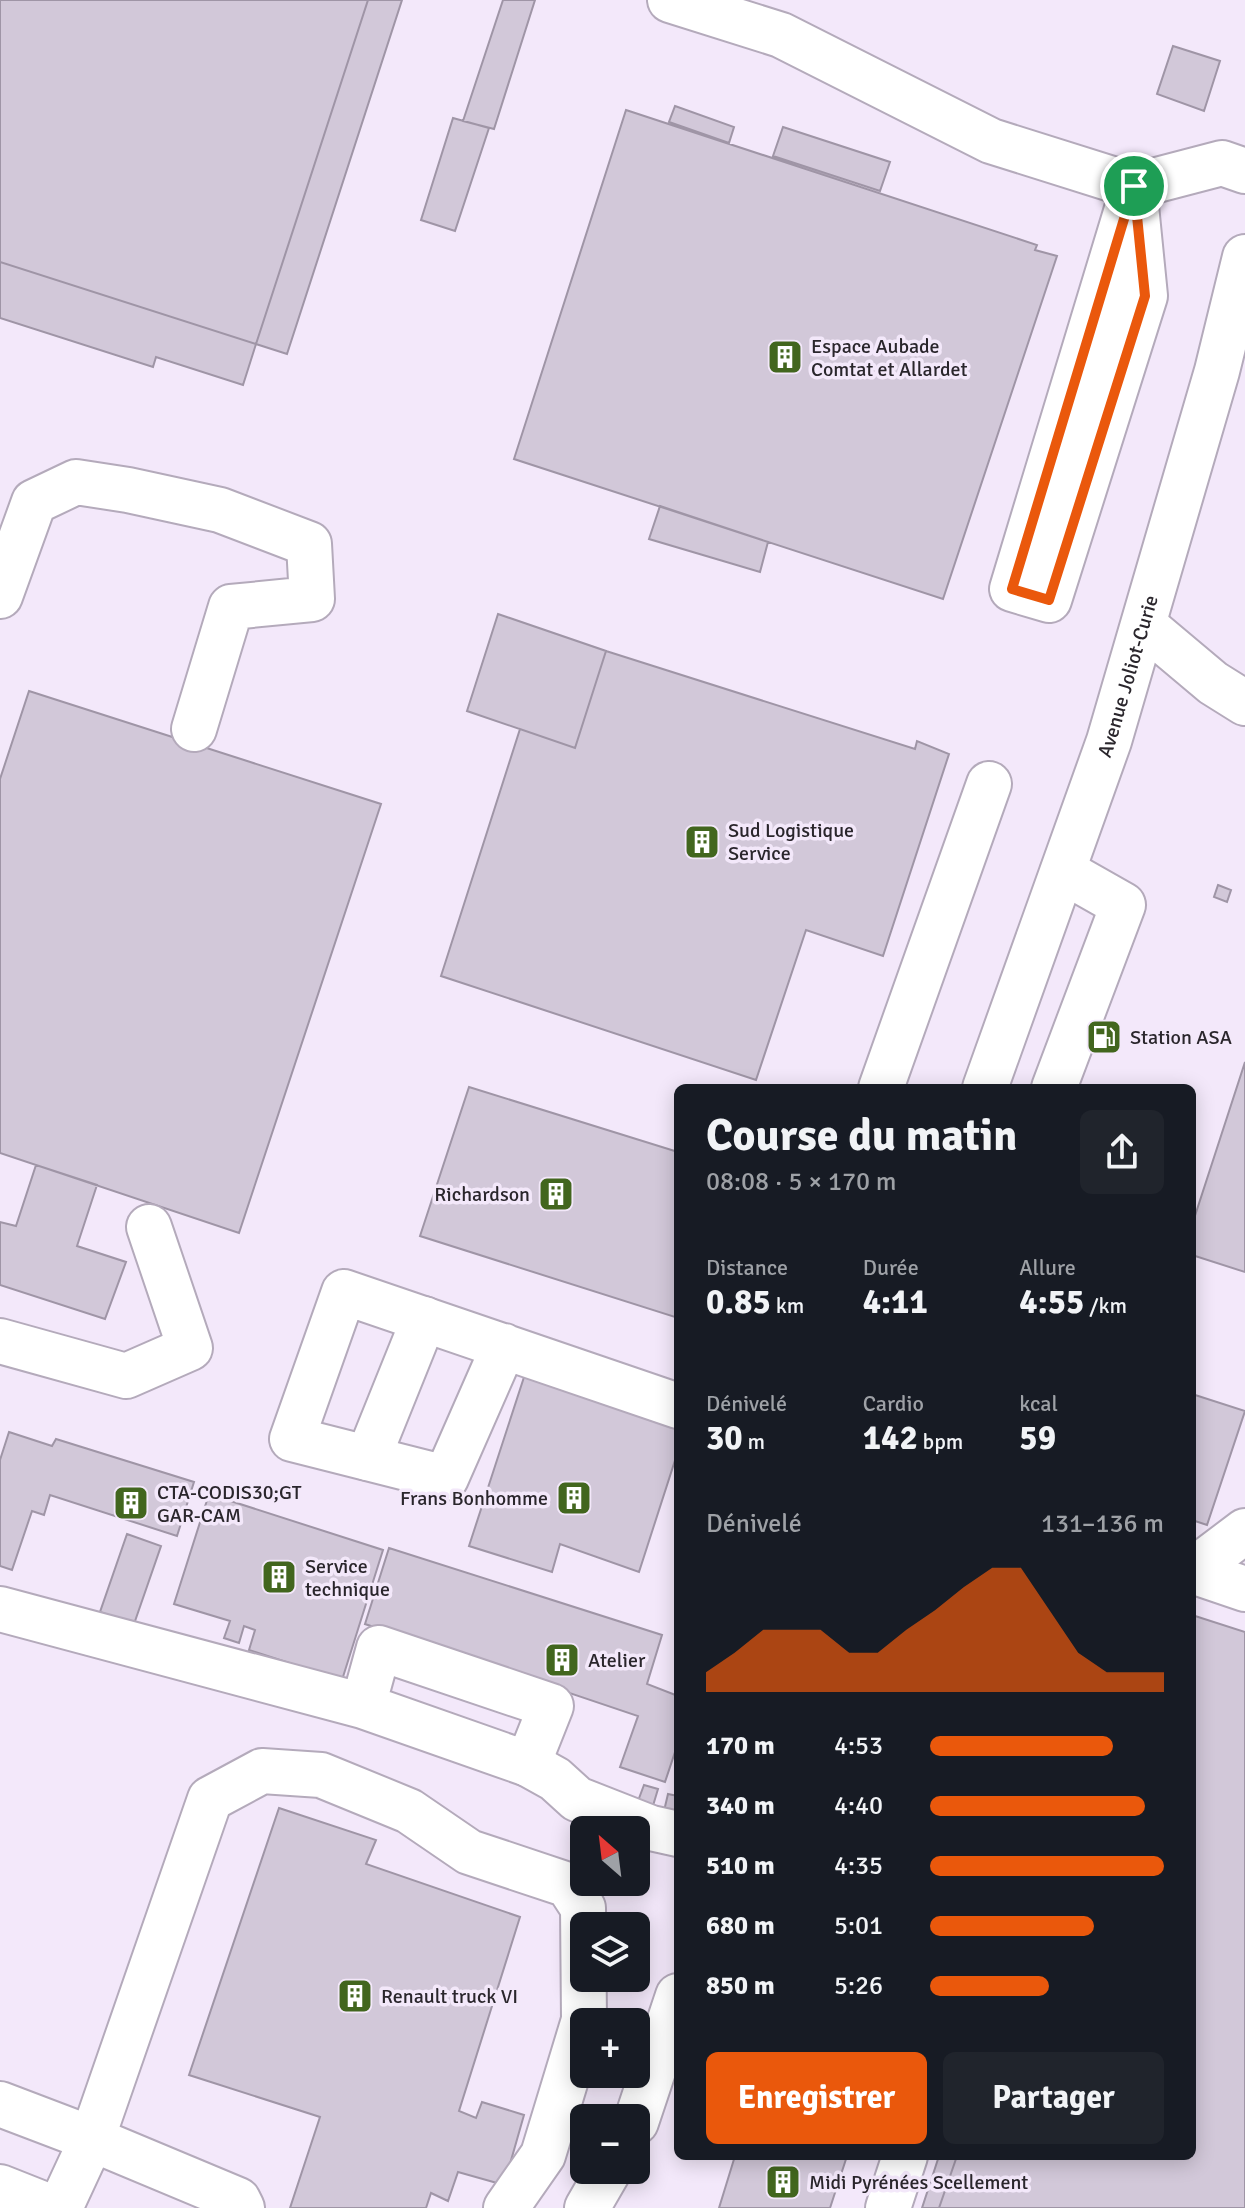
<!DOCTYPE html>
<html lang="fr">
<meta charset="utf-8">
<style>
body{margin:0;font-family:Signika,sans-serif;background:#20242c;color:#f1f3f6;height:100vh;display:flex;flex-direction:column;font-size:30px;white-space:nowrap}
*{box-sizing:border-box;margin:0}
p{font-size:26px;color:#9ea1a6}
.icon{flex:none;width:44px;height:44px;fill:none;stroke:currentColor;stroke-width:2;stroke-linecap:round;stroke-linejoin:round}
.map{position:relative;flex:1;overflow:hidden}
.side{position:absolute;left:674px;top:1084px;width:522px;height:1076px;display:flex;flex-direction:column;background:#171b24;border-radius:12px;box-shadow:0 4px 20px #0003}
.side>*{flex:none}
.needle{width:52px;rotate:332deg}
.fabs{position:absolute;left:570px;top:1816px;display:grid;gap:16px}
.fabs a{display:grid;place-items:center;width:80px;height:80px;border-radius:12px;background:#171b24;box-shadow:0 4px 20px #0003;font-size:40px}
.pin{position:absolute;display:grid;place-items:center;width:68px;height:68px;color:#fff;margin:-34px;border:4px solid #fff;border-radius:50%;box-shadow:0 2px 8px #0007}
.round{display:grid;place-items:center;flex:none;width:84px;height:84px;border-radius:12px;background:#20242c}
.headline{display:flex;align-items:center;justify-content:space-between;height:136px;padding:0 32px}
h1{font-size:44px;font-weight:700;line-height:60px}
.metrics{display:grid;grid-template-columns:repeat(3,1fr);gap:12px;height:136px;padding:8px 32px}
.metrics div{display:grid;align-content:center}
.metrics b{font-size:34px;font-weight:700}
.metrics small{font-size:22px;font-weight:400}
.metrics p{font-size:22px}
.chart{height:224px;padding:16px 32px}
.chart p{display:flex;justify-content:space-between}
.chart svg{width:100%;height:144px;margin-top:8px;fill:#ea580c;opacity:.7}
.action{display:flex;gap:16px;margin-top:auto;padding:16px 32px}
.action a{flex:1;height:92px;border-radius:12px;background:#ea580c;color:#fff;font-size:32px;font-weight:700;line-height:92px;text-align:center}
.action a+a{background:#20242c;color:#f1f3f6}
ul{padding:0 32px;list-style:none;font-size:26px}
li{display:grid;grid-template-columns:128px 96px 1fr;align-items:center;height:60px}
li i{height:20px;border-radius:10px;background:#ea580c}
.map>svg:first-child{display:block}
</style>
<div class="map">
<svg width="1245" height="2208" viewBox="0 0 1245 2208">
<rect width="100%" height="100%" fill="#f3e8fa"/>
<path fill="#d2c8d9" stroke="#9f95a6" stroke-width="2" d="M0 0H368L256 344 0 262Z
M368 0H402L287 354 256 344Z
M503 0H535L494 129 463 121Z
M1173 46 1220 61 1204 111 1157 94Z
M675 106 734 127 729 143 669 122Z
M626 110 1037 245 1035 250 1057 256 943 599 514 459Z
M453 118 489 128 455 231 421 220Z
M783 127 890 162 880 191 773 156Z
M0 262 256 344 243 385 156 357 153 367 0 318Z
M660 506 768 542 760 572 649 539Z
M498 614 606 651 575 748 467 711Z
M606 651 915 749 917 741 949 754 883 956 806 930 756 1080 441 976 520 729 575 748Z
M29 691 381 804 239 1233 0 1153V779Z
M1218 885 1231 890 1227 902 1214 897Z
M1245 1062V1272L1192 1255V1225Z
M469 1087 678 1152V1318L420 1236Z
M36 1165 97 1185 77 1246 126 1262 105 1319 0 1285V1222L16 1226Z
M526 1371 678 1420V1451L639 1572 560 1544 552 1572 469 1546Z
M1192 1394 1245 1411 1207 1525 1192 1520Z
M9 1432 52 1446 56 1439 194 1482 177 1536 50 1495 44 1515 32 1511 12 1570 0 1566V1460Z
M209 1494 383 1550 342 1680 249 1650 255 1630 244 1626 239 1643 224 1638 230 1621 174 1604Z
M127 1534 161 1546 134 1624 100 1612Z
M389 1548 662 1635 647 1684 678 1696V1743L665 1782 620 1767 638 1716 365 1624Z
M1192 1615 1245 1632V2208H939L957 2156H1192Z
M644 1785 658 1789 652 1809 638 1801Z
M668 1794 678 1796 674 1816 664 1811Z
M279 1808 376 1840 366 1864 520 1917 459 2111 476 2118 482 2102 524 2115 504 2185 458 2172 448 2201 431 2193 426 2208H290L320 2117 189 2075Z
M735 2156H847L830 2208H719Z
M939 2156H957L939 2208H922Z"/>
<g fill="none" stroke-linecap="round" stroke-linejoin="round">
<defs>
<g id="minor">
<path d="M670 0 781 35 991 141 1134 186 1222 163 1245 171"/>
<path d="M1134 186 1145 296 1049 600 1012 589Z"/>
<path d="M0 596 34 502 76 482 128 490 220 510 309 544 312 599 231 607 194 729"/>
<path d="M1144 625 1213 683 1245 703"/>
<path d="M881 1088 989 784"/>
<path id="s1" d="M985 1088 1109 741 1217 371 1245 257"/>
<path d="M1054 1088 1123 905 1063 871"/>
<path d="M0 1341 126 1376 190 1348 149 1227"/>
<path d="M504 1346 446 1478 292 1439 344 1292 678 1406"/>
<path d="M368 1458 424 1319"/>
<path d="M1192 1571 1245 1531"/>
<path d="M1192 1571 1245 1589"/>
<path d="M0 1609 363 1706 528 1764 551 1706 379 1648 363 1706"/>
<path d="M528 1764 555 1779 577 1799 651 1828 678 1834"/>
<path d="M0 2104 92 2139 60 2208"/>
<path d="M636 2122 678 1996"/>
<path d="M0 2187 53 2208"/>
<path d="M242 2208 238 2200 92 2139 210 1799 262 1771 321 1775 409 1811 469 1852 568 1885 583 1908 584 2020 543 2155 506 2208"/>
<path d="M587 2208 609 2170"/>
<path d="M888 2208 905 2156"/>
</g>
</defs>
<use href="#minor" stroke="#b4aabb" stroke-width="48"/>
<use href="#minor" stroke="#fff" stroke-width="44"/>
</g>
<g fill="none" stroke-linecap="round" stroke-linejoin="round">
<defs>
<path id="route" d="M1134 186 1145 296 1049 600 1012 589Z"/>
</defs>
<use href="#route" stroke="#fff" stroke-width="16"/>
<use href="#route" stroke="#ea580c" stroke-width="10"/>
</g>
<defs>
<symbol id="building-square" viewBox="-11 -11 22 22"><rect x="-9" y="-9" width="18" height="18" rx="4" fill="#42661e" stroke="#f3e8fa"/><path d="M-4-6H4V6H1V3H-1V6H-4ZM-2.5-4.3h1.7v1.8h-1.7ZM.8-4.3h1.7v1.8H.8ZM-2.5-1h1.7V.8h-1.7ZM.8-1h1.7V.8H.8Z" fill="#fff"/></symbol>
<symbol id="fuel-square" viewBox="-11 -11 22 22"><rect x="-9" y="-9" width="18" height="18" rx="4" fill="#42661e" stroke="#f3e8fa"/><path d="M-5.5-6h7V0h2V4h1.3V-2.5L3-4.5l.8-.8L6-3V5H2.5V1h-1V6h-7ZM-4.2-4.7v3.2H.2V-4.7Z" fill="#fff"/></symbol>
</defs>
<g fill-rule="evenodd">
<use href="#building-square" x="765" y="337" width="40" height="40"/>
<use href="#building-square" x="682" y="822" width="40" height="40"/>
<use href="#fuel-square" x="1084" y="1017" width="40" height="40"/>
<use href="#building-square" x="536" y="1174" width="40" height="40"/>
<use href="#building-square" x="554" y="1478" width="40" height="40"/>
<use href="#building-square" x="111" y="1483" width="40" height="40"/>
<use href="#building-square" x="259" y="1557" width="40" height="40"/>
<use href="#building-square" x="542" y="1640" width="40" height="40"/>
<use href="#building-square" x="335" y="1976" width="40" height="40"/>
<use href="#building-square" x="763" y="2162" width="40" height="40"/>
</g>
<g text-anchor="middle" stroke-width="7" stroke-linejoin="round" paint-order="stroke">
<g font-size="20" fill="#2a262c" stroke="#f3e8fa" text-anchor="start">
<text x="811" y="353">Espace Aubade<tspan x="811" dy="23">Comtat et Allardet</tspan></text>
<text x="728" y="837">Sud Logistique<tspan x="728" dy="23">Service</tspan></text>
<text x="1130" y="1044">Station ASA</text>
<text x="530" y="1201" text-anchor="end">Richardson</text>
<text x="157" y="1499">CTA-CODIS30;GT<tspan x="157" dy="23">GAR-CAM</tspan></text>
<text x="548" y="1505" text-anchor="end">Frans Bonhomme</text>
<text x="305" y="1573">Service<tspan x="305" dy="23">technique</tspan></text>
<text x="588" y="1667">Atelier</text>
<text x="381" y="2003">Renault truck VI</text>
<text x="809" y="2189">Midi Pyrénées Scellement</text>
</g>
<g font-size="20" fill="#2a262c" stroke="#f3e8fa">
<text dy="7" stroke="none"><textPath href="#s1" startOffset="436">Avenue Joliot-Curie</textPath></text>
</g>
</g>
</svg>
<div class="fabs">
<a><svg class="needle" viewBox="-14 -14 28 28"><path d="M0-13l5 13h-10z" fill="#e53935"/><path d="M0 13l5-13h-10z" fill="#9ea1a6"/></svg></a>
<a><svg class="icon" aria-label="layers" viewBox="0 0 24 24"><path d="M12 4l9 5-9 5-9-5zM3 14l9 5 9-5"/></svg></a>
<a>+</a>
<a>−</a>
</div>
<div class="pin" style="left:1134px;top:186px;background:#1e9e55"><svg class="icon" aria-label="arrive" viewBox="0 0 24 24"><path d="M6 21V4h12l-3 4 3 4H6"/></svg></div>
<section class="side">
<div class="headline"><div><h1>Course du matin</h1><p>08:08 · 5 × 170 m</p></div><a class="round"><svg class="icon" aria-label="share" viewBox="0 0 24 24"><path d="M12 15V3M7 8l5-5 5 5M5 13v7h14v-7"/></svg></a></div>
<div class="metrics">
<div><p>Distance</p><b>0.85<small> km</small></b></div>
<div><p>Durée</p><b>4:11</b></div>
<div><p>Allure</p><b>4:55<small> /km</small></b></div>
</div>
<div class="metrics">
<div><p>Dénivelé</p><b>30<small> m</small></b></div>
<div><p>Cardio</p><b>142<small> bpm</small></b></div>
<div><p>kcal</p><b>59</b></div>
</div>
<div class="chart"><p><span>Dénivelé</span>131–136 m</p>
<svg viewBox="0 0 160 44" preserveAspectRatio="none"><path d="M0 44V38L10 32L20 25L30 25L40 25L50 32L60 32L70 25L80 19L90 12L100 6L110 6L120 19L130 32L140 38L150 38L160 38V44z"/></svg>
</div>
<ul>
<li><b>170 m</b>4:53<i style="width:78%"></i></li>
<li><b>340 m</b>4:40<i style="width:92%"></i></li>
<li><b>510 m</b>4:35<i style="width:100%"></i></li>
<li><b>680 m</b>5:01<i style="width:70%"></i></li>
<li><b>850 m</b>5:26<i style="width:51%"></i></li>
</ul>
<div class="action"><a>Enregistrer</a><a>Partager</a></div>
</section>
</div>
